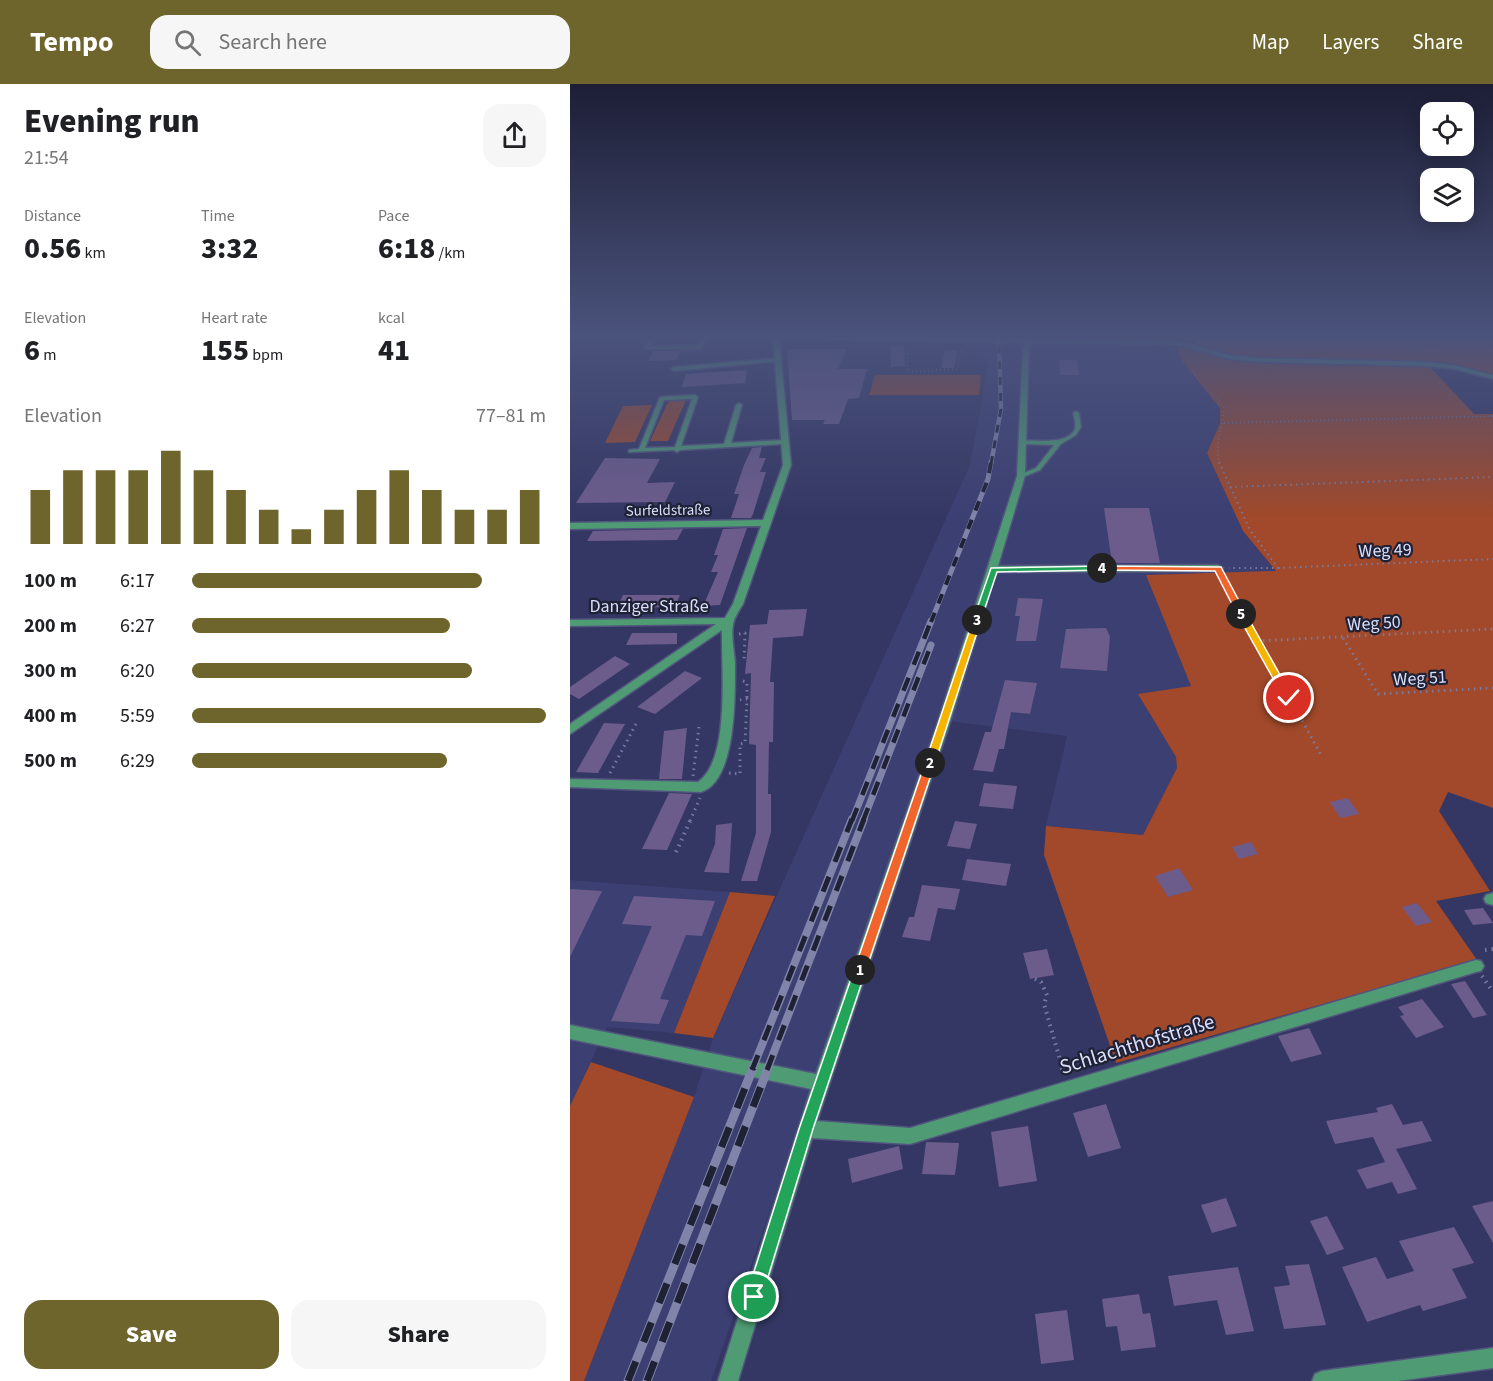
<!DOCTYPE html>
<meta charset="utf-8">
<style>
body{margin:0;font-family:"Source Sans 3",sans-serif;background:#f6f6f6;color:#202124;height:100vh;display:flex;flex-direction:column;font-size:22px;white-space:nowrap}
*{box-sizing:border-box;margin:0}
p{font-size:20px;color:#757577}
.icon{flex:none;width:33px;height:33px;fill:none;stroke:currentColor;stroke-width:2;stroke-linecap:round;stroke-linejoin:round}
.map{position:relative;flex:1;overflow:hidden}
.drawer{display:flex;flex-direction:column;background:#fff;width:570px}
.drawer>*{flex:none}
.buttons{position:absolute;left:850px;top:18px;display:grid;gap:12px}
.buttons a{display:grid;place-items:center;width:54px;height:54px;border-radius:12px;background:#fff;box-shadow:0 3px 15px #0003;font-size:30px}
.pin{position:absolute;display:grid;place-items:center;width:51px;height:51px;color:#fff;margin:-26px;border:3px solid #fff;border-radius:50%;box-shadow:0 2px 6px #0007}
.km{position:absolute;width:30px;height:30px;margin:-15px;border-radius:50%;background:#222;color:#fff;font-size:16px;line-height:30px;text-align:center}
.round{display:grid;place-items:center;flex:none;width:63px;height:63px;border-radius:18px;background:#f6f6f6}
.headline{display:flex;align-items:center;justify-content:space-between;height:102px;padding:0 24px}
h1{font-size:33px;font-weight:800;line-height:45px}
.figures{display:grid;grid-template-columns:repeat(3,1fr);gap:9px;height:102px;padding:6px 24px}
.figures div{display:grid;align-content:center}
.figures b{font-size:30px;font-weight:800}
.figures small{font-size:16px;font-weight:400}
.figures p{font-size:16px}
.chart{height:168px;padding:12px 24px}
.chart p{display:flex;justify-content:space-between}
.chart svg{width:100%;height:108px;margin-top:6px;stroke:#6e652d;stroke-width:6}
.action{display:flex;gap:12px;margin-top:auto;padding:12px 24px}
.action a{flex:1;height:69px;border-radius:18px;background:#6e652d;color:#fff;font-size:24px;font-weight:800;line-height:69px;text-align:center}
.action a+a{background:#f6f6f6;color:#202124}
ul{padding:0 24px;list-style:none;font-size:20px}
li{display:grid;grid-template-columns:96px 72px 1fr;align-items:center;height:45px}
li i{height:15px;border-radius:8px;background:#6e652d}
header{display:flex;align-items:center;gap:36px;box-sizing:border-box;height:84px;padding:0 30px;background:#6e652d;color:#fff}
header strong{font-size:28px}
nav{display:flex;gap:33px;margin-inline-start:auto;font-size:21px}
.search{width:420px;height:54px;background:#f6f6f6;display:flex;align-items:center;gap:15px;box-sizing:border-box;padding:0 21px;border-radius:18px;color:#757577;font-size:22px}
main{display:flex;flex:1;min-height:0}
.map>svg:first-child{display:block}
</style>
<header>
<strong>Tempo</strong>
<div class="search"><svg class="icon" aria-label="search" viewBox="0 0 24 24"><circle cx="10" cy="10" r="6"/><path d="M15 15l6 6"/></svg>Search here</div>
<nav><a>Map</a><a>Layers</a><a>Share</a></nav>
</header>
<main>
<section class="drawer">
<div class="headline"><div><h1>Evening run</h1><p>21:54</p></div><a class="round"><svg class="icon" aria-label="share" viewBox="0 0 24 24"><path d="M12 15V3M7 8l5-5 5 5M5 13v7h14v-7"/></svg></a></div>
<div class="figures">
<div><p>Distance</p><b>0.56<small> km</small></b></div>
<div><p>Time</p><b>3:32</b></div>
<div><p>Pace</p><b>6:18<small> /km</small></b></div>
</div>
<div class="figures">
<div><p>Elevation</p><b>6<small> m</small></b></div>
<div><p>Heart rate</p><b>155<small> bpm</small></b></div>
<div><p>kcal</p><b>41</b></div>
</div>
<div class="chart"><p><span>Elevation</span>77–81 m</p>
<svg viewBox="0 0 160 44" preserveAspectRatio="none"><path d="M5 44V22M15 44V14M25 44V14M35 44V14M45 44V6M55 44V14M65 44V22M75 44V30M85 44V38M95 44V30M105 44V22M115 44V14M125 44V22M135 44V30M145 44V30M155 44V22"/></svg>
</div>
<ul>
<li><b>100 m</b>6:17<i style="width:82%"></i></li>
<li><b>200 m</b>6:27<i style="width:73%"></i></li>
<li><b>300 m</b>6:20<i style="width:79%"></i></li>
<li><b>400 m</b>5:59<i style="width:100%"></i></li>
<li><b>500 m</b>6:29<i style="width:72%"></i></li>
</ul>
<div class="action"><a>Save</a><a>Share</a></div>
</section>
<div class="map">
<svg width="923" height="1297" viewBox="0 0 923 1297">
<rect width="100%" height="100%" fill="#343763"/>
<path fill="#3c3f72" d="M408 259 606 260 650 324V339L637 369 673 447 706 488 622 602 568 610 606 673 607 684 573 751 476 742 497 652 370 636 141 1297H14L124 1013 143 954 400 381 418 280Z
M0 796 160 808 104 949 37 943 0 1022Z"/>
<path fill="#a1492a" d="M490 253H923V291L883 281 744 278 666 272 628 262 626 257Z
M606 260 658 274 687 278 860 283 904 330H923V724L878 708 869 727 920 807 866 817 907 876 546 979 474 771 476 742 573 751 607 684 606 673 568 610 621 602 576 491 706 487 673 447 637 369 650 339V324L612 277Z
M305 291H411L409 311H299Z
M99 316H116L98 357H80Z
M82 321 65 358 35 359 53 322Z
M160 808 205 812 143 954 104 949Z
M21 978 124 1013 14 1297H0V1022Z"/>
<path fill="#6c5c8c" d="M320 262H334L335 282 321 283Z
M217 265H277L268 285H297L289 314 278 315 269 340H253L255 336H222Z
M375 266H388L384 284H371Z
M84 267H111L106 276 78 277Z
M489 276H507L509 291H490Z
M177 286 175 299 112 303 116 290Z
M192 363 189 374H196L190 388H196L183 430 181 434H161L169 410H164L174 381 182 364Z
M35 374 90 375 77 399 105 398 95 418 6 419Z
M534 424H579L590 479H542Z
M177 444 150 521 133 522 148 488H141L148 471H144L153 445Z
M113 445 107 456 17 457 23 447Z
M53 511H110L105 523 47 524Z
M448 514 473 515 466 557H446L450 532H445Z
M237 525 233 552 203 554 200 598H204L203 658H199L198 710H201V748L187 797H171L186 749V661L179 660 181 589 175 590 180 541 197 540 199 526Z
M536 544 540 553 537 587 490 584 496 545Z
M62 549H107V560L56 561Z
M45 572 60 580 9 615 0 610V603Z
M115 587 132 594 85 630 67 623Z
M435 596 467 599 460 630 441 628 434 665H429L423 688 403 686 415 648H421Z
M34 639 55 640 28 689 6 688Z
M117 644 112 695H89L94 647Z
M414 699 447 702 443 725 409 722Z
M99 709 122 710 97 766 72 765Z
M778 714 789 730 770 734 760 718Z
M385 737 407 740 400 765 377 762Z
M162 739 159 789 134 788 145 760 146 741Z
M681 758 688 770 669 775 662 763Z
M397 775 441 780 436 802 392 796Z
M609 784 623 806 598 813 585 792Z
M352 801 390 805 385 826 368 824 360 857 332 853 339 833H344Z
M0 805 32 807 0 873Z
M64 812 145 817 132 852 116 851 90 915 99 916 89 940 41 937 82 842 52 840Z
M847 819 862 838 846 842 832 823Z
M913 824 923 839 903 841 894 826Z
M477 865 484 891 460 895 453 869Z
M895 897 917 931 903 934 881 900Z
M852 915 874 943 846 954 830 932 834 931 828 923Z
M739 944 752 970 721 978 708 952Z
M536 1020 551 1064 518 1073 503 1029Z
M822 1020 833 1041 852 1037 862 1057 826 1065 847 1105 828 1110 822 1098 797 1105 787 1086 815 1078 803 1053 765 1060 756 1037 808 1028 806 1024Z
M458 1042 467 1097 429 1103 421 1048Z
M356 1058 389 1059 385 1091 352 1090Z
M329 1062 333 1085 282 1099 278 1075Z
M656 1114 667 1142 642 1149 631 1121Z
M923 1117V1159L902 1122Z
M757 1132 774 1165 757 1171 740 1137Z
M884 1143 904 1179 882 1185 897 1214 853 1227 850 1221 797 1238 772 1183 806 1173 817 1195 844 1187 829 1157Z
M739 1180 756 1241 714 1245 704 1203 720 1201 715 1182Z
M668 1183 684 1247 656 1251 647 1216 604 1222 598 1192Z
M569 1210 573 1230 580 1229 586 1263 551 1267 547 1242 536 1243 532 1215Z
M497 1226 504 1276 471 1280 465 1230Z"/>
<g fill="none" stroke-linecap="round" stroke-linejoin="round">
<defs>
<path id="service" d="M82 253H87L81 262 128 261 134 253H139L132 264 130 265H75L74 264Z
M207 274 209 275V277L104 287 101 285 104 283Z
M125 311 128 313 111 362 154 360 166 321 169 319 172 321 161 359 213 356 216 358 213 360 110 366 107 368 104 366 59 368V366L69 365 90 313ZM122 315 105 363 75 364 94 316Z
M506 327 509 329 511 343 506 351 491 360 470 386 453 393H449V391L466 384 484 361 453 360 450 358 451 357C464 355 500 362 505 344 506 340 504 333 503 329Z"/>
<path id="minor" d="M203 253H209L221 381 173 520C169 527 164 533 163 541 161 553 164 566 165 578 165 609 167 697 131 708L0 703V695L128 698C161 675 151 583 152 546L0 650V640L146 540 0 542V536L155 534 163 520 191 442 0 445V439L193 436 213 381Z
M229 253 610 257 659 271 688 274 855 278 884 281 923 291V295L884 285 855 282 688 278 659 275 610 261 464 259 459 263 455 392 428 482 648 481 653 484 648 487 426 488 379 641 247 1037 340 1044 906 876 911 877 914 882 911 887 906 888 340 1060 242 1054 168 1297H148L241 1005 0 955V941L246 990 367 641 447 392 453 263 457 259 232 255Z
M923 809V821L916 819 914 815 916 811Z
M923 1264V1284L828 1297H742L745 1290 752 1287Z"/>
</defs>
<use href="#service" stroke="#52557e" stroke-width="3"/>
<use href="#minor" stroke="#52557e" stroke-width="3"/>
<path stroke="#787ba1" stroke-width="1.5" stroke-dasharray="1 3" stroke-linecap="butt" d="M830 253 870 271
M651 259 737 260 858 253
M338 265 337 288 388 285 391 265
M614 269 626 293 654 323C654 341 643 364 650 380
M654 339 923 332"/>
<path stroke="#787ba1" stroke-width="2" stroke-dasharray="1.5 4" stroke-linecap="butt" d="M649 378 680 446 708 484H659
M660 403 923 393
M708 484 923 475
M652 492 678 538"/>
<path stroke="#787ba1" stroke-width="3" stroke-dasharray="1.5 4.5" stroke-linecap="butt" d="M677 537 751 671
M169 550 175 549 174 578
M773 554 808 610 923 604
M687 557 923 545
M173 597 177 598V615
M40 689 66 640
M159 689 170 690V660L175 659 177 615 170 616
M123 692 129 643
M120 737 130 714"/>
<path stroke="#787ba1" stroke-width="4" stroke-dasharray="1.5 5" stroke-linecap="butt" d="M106 768 121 735
M915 866 923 865
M912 892 923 908
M465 895 471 898 477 911 474 920 493 986"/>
<path stroke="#787ba1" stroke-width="4.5" stroke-dasharray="2 7" stroke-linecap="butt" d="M492 984 494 991"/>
<use href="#service" fill="#4f9b74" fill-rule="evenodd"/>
<use href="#minor" fill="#4f9b74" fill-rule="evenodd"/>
<defs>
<path id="rail-far4" d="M421 380 431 325 429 253"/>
<path id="rail-far3" d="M361 538 418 395 421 378"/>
<path id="rail-far2" d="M282 737 361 537
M293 737 361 561"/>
<path id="rail-far1" d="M182 986 282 735
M197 986 294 735"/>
<path id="rail" d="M58 1297 183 984
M77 1297 198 984"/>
</defs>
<use href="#rail-far4" stroke="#8084a8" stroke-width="4.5"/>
<use href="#rail-far3" stroke="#8084a8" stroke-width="5"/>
<use href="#rail-far2" stroke="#8084a8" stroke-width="7"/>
<use href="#rail-far1" stroke="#8084a8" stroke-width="8"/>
<use href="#rail" stroke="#8084a8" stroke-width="9"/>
<use href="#rail-far4" stroke="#1f2135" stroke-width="3" stroke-dasharray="8" stroke-linecap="butt"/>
<use href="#rail-far3" stroke="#1f2135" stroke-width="4" stroke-dasharray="10" stroke-linecap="butt"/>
<use href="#rail-far2" stroke="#1f2135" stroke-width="4.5" stroke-dasharray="14" stroke-linecap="butt"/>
<use href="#rail-far1" stroke="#1f2135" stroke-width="5" stroke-dasharray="16" stroke-linecap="butt"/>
<use href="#rail" stroke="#1f2135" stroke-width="7" stroke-dasharray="21" stroke-linecap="butt"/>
</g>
<linearGradient id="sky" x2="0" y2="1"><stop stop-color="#1d1e36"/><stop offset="0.58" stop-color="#4a537c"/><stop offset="1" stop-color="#4a537c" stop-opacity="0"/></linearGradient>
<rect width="923" height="434" fill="url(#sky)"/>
<path fill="#22a559" stroke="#fff" stroke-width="1.5" d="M290 880 296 886 243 1045 192 1213 190 1219 184 1221 179 1219 176 1213 229 1045 284 886Z"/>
<path fill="#f0652b" stroke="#fff" stroke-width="1.5" d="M360 675 365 679 296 886 290 891 284 886 355 679Z"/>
<path fill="#f5b400" stroke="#fff" stroke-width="1.5" d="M407 533 411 536 365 679 357 681 355 679 403 536Z"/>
<path fill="#22a559" stroke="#fff" stroke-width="1.5" d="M532 482 535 486 427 488 411 536 407 538 403 536 421 484Z"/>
<path fill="#f0652b" stroke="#fff" stroke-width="1.5" d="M532 482 651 483 676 530 668 532 645 487 529 486Z"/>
<path fill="#f5b400" stroke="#fff" stroke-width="1.5" d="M671 527 676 530 723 614 722 616 714 614 667 530Z"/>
<g text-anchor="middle" stroke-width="4.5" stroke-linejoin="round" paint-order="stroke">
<g font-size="15" fill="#dadefa" stroke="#1f2135">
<text transform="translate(98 426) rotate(-1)" y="5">Surfeldstraße</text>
</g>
<g font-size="18" fill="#dadefa" stroke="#1f2135">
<text transform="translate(815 466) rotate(-2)" y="6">Weg 49</text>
<text x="79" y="528">Danziger Straße</text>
<text transform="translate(804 539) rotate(-3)" y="6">Weg 50</text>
<text transform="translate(850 594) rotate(-3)" y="6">Weg 51</text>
</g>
<g font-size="21" fill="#dadefa" stroke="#1f2135">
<text transform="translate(567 960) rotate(-17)" y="7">Schlachthofstraße</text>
</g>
</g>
</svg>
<div class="buttons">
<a><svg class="icon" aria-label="locate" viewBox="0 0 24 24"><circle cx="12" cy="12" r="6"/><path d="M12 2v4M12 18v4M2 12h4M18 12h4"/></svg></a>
<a><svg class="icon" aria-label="layers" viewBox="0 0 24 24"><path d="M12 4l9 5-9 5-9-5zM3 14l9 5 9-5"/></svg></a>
</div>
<div class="pin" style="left:184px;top:1213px;background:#1e9e55"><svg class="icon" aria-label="arrive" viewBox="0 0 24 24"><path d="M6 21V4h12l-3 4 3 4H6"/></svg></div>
<div class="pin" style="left:719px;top:614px;background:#d93025"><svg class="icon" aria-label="check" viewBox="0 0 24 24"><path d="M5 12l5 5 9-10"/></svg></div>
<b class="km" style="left:290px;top:886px">1</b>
<b class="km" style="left:360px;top:679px">2</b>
<b class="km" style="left:407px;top:536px">3</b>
<b class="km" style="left:532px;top:484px">4</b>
<b class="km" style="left:671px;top:530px">5</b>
</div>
</main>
